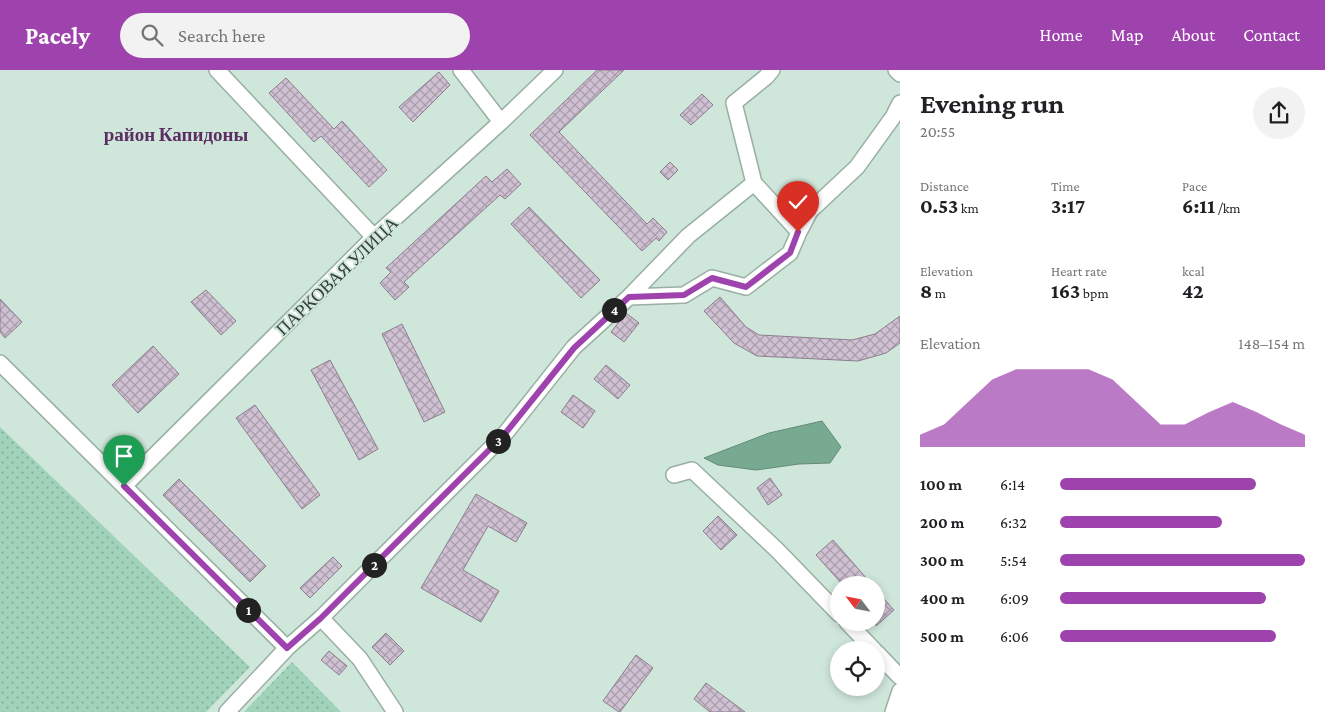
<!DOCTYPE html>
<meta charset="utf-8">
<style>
body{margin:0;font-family:"Crimson Pro",serif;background:#f2f2f2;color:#202124;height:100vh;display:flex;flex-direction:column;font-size:19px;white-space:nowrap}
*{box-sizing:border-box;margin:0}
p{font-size:16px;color:#757577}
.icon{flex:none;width:28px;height:28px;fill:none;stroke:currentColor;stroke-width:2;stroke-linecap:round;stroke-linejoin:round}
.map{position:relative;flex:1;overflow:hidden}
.panel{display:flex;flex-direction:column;background:#fff;width:425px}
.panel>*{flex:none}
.needle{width:32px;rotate:302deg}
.controls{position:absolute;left:830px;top:506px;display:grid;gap:10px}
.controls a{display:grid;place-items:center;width:55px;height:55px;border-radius:50%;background:#fff;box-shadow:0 2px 8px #0003;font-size:25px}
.pin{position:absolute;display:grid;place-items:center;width:42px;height:42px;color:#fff;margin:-51px -21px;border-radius:50% 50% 50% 0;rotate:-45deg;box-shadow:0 0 5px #0007}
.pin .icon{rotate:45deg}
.km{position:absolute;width:25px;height:25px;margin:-12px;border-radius:50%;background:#222;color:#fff;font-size:14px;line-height:25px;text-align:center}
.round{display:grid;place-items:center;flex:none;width:52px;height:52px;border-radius:26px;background:#f2f2f2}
.headline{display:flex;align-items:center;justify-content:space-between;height:85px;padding:0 20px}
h1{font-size:28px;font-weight:700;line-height:38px}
.figures{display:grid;grid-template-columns:repeat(3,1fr);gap:8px;height:85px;padding:5px 20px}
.figures div{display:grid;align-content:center}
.figures b{font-size:21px;font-weight:700}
.figures small{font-size:14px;font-weight:400}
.figures p{font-size:14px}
.chart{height:140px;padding:10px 20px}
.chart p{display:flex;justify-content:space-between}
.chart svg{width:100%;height:90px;margin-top:5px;fill:#9e43ad;opacity:.7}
ul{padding:0 20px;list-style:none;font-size:16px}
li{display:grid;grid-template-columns:80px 60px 1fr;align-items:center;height:38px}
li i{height:12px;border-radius:6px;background:#9e43ad}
header{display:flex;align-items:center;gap:30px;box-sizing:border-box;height:70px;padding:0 25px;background:#9e43ad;color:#fff}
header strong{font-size:24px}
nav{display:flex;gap:28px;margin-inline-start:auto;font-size:18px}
.search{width:350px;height:45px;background:#f2f2f2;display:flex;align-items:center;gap:12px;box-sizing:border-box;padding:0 18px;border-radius:28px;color:#757577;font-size:19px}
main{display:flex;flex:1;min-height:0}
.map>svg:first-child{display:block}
</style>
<header>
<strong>Pacely</strong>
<div class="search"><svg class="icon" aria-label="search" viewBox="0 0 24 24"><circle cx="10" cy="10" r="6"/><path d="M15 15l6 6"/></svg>Search here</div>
<nav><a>Home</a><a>Map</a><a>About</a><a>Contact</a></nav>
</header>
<main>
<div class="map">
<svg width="900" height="642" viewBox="0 0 900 642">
<defs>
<pattern id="park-dots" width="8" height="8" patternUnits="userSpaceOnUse" patternTransform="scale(1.25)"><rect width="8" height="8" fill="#a1d3ba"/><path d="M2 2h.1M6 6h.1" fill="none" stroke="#84ad98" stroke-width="1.8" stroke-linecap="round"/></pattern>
<pattern id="building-cross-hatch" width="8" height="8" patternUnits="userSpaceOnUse" patternTransform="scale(1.25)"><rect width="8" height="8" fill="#cfc0d2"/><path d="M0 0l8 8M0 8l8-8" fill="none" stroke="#a99dab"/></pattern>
</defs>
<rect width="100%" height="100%" fill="#cfe6da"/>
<path fill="url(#park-dots)" d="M0 357 250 597 206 642H0Z
M292 592 341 642H244Z"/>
<path fill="#78aa91" stroke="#648a77" d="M822 351 841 377 830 393 799 394 756 400 718 395 704 388 769 363Z"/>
<path fill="url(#building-cross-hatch)" stroke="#8c7d8e" d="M597 0H624L559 62 647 154 653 148 667 162 659 171 656 168 642 181 530 65Z
M439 2 450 15 413 52 399 37Z
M286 8 334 59 342 51 387 100 369 117 321 66 314 72 269 23Z
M702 24 713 35 691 55 680 45Z
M670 92 678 100 668 110 660 102Z
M507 99 521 114 505 129 500 125 404 212 409 217 395 230 380 213 391 202 386 198 486 106 492 112Z
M529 137 600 210 581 228 511 154Z
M206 220 236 251 221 265 191 232Z
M720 227 746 257 759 265 852 270 875 264 900 246V273L886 283 858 291 757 286 734 273 704 241Z
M0 229 22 252 5 268 0 262Z
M626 243 639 253 624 272 611 262Z
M402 254 445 342 424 352 382 264Z
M153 276 179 304 138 343 112 315Z
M330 290 378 379 359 390 311 300Z
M606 295 630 315 618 329 594 309Z
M573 325 595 341 583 358 561 342Z
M255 335 320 425 302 439 236 348Z
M770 408 782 425 768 435 757 418Z
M179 409 266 496 250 512 163 425Z
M476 424 527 453 516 472 488 456 463 500 499 521 481 552 421 518Z
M718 446 737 465 721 480 703 461Z
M833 470 861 502 872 515H843L816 485Z
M333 487 342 496 310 528 300 518Z
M876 520 894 540 876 556Z
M386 563 404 581 390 595 372 577Z
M329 581 347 596 339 605 321 590Z
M636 585 653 598 620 642H619L603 631Z
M706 613 745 642H710L694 629Z"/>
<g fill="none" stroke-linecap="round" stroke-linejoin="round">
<defs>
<path id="minor" d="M217 0 374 167
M461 0 501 52
M896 0 900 4
M754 113 799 162 810 141 857 97 893 47 900 33
M629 227 684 225 712 208 746 217 790 183 799 162
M0 293 287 578
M674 405 692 400 777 480 839 544
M124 416 374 167 501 52 555 0
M321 548 360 589 395 642
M847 552 874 580
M876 582 900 607
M227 642 287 578 321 548 504 365 574 277 629 227 688 166 754 113 734 33 766 7 772 0
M893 642 900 621"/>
</defs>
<use href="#minor" stroke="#99afa3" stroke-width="18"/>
<use href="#minor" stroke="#fff" stroke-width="15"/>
</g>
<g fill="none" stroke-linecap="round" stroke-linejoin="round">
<defs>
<path id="route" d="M124 416 287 578 321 548 504 365 574 278 629 227 684 225 712 208 746 217 790 183 798 162"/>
</defs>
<use href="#route" stroke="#fff" stroke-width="10"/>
<use href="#route" stroke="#9e43ad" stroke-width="6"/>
</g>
<g text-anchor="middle" stroke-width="4" stroke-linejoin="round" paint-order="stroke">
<g font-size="18" fill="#353e39" stroke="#cfe6da">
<text transform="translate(337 206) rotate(-44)" y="6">ПАРКОВАЯ УЛИЦА</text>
</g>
<g font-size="19" font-weight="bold" fill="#5c2f63" stroke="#cfe6da">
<text x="176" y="71">район Капидоны</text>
</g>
</g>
</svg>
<div class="controls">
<a><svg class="needle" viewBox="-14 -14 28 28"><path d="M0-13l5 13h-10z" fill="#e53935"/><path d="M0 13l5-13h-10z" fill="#757577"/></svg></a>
<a><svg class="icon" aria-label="locate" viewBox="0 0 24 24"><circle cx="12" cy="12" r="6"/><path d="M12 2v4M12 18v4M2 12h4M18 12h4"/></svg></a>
</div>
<div class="pin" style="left:124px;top:416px;background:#1e9e55"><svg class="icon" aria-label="arrive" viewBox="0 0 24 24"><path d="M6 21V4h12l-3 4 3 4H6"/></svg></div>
<div class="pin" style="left:798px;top:162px;background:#d93025"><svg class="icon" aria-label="check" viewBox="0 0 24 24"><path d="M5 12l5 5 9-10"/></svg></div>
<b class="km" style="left:248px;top:540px">1</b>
<b class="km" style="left:374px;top:495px">2</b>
<b class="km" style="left:498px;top:371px">3</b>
<b class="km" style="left:614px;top:240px">4</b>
</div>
<section class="panel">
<div class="headline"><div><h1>Evening run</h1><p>20:55</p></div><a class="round"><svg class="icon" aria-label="share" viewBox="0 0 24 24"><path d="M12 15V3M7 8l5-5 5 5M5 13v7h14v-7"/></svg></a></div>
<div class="figures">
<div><p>Distance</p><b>0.53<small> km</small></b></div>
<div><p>Time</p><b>3:17</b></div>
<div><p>Pace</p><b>6:11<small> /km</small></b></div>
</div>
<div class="figures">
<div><p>Elevation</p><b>8<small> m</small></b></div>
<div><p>Heart rate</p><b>163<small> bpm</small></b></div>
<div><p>kcal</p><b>42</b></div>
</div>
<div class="chart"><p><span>Elevation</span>148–154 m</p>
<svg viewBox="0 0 160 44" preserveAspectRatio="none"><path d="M0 44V38L10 33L20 22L30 11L40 6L50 6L60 6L70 6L80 11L90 22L100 33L110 33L120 27L130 22L140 27L150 33L160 38V44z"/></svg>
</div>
<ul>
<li><b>100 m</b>6:14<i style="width:80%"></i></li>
<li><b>200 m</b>6:32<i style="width:66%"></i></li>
<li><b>300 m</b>5:54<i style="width:100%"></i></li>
<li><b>400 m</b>6:09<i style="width:84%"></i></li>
<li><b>500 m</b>6:06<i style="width:88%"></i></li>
</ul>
</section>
</main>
